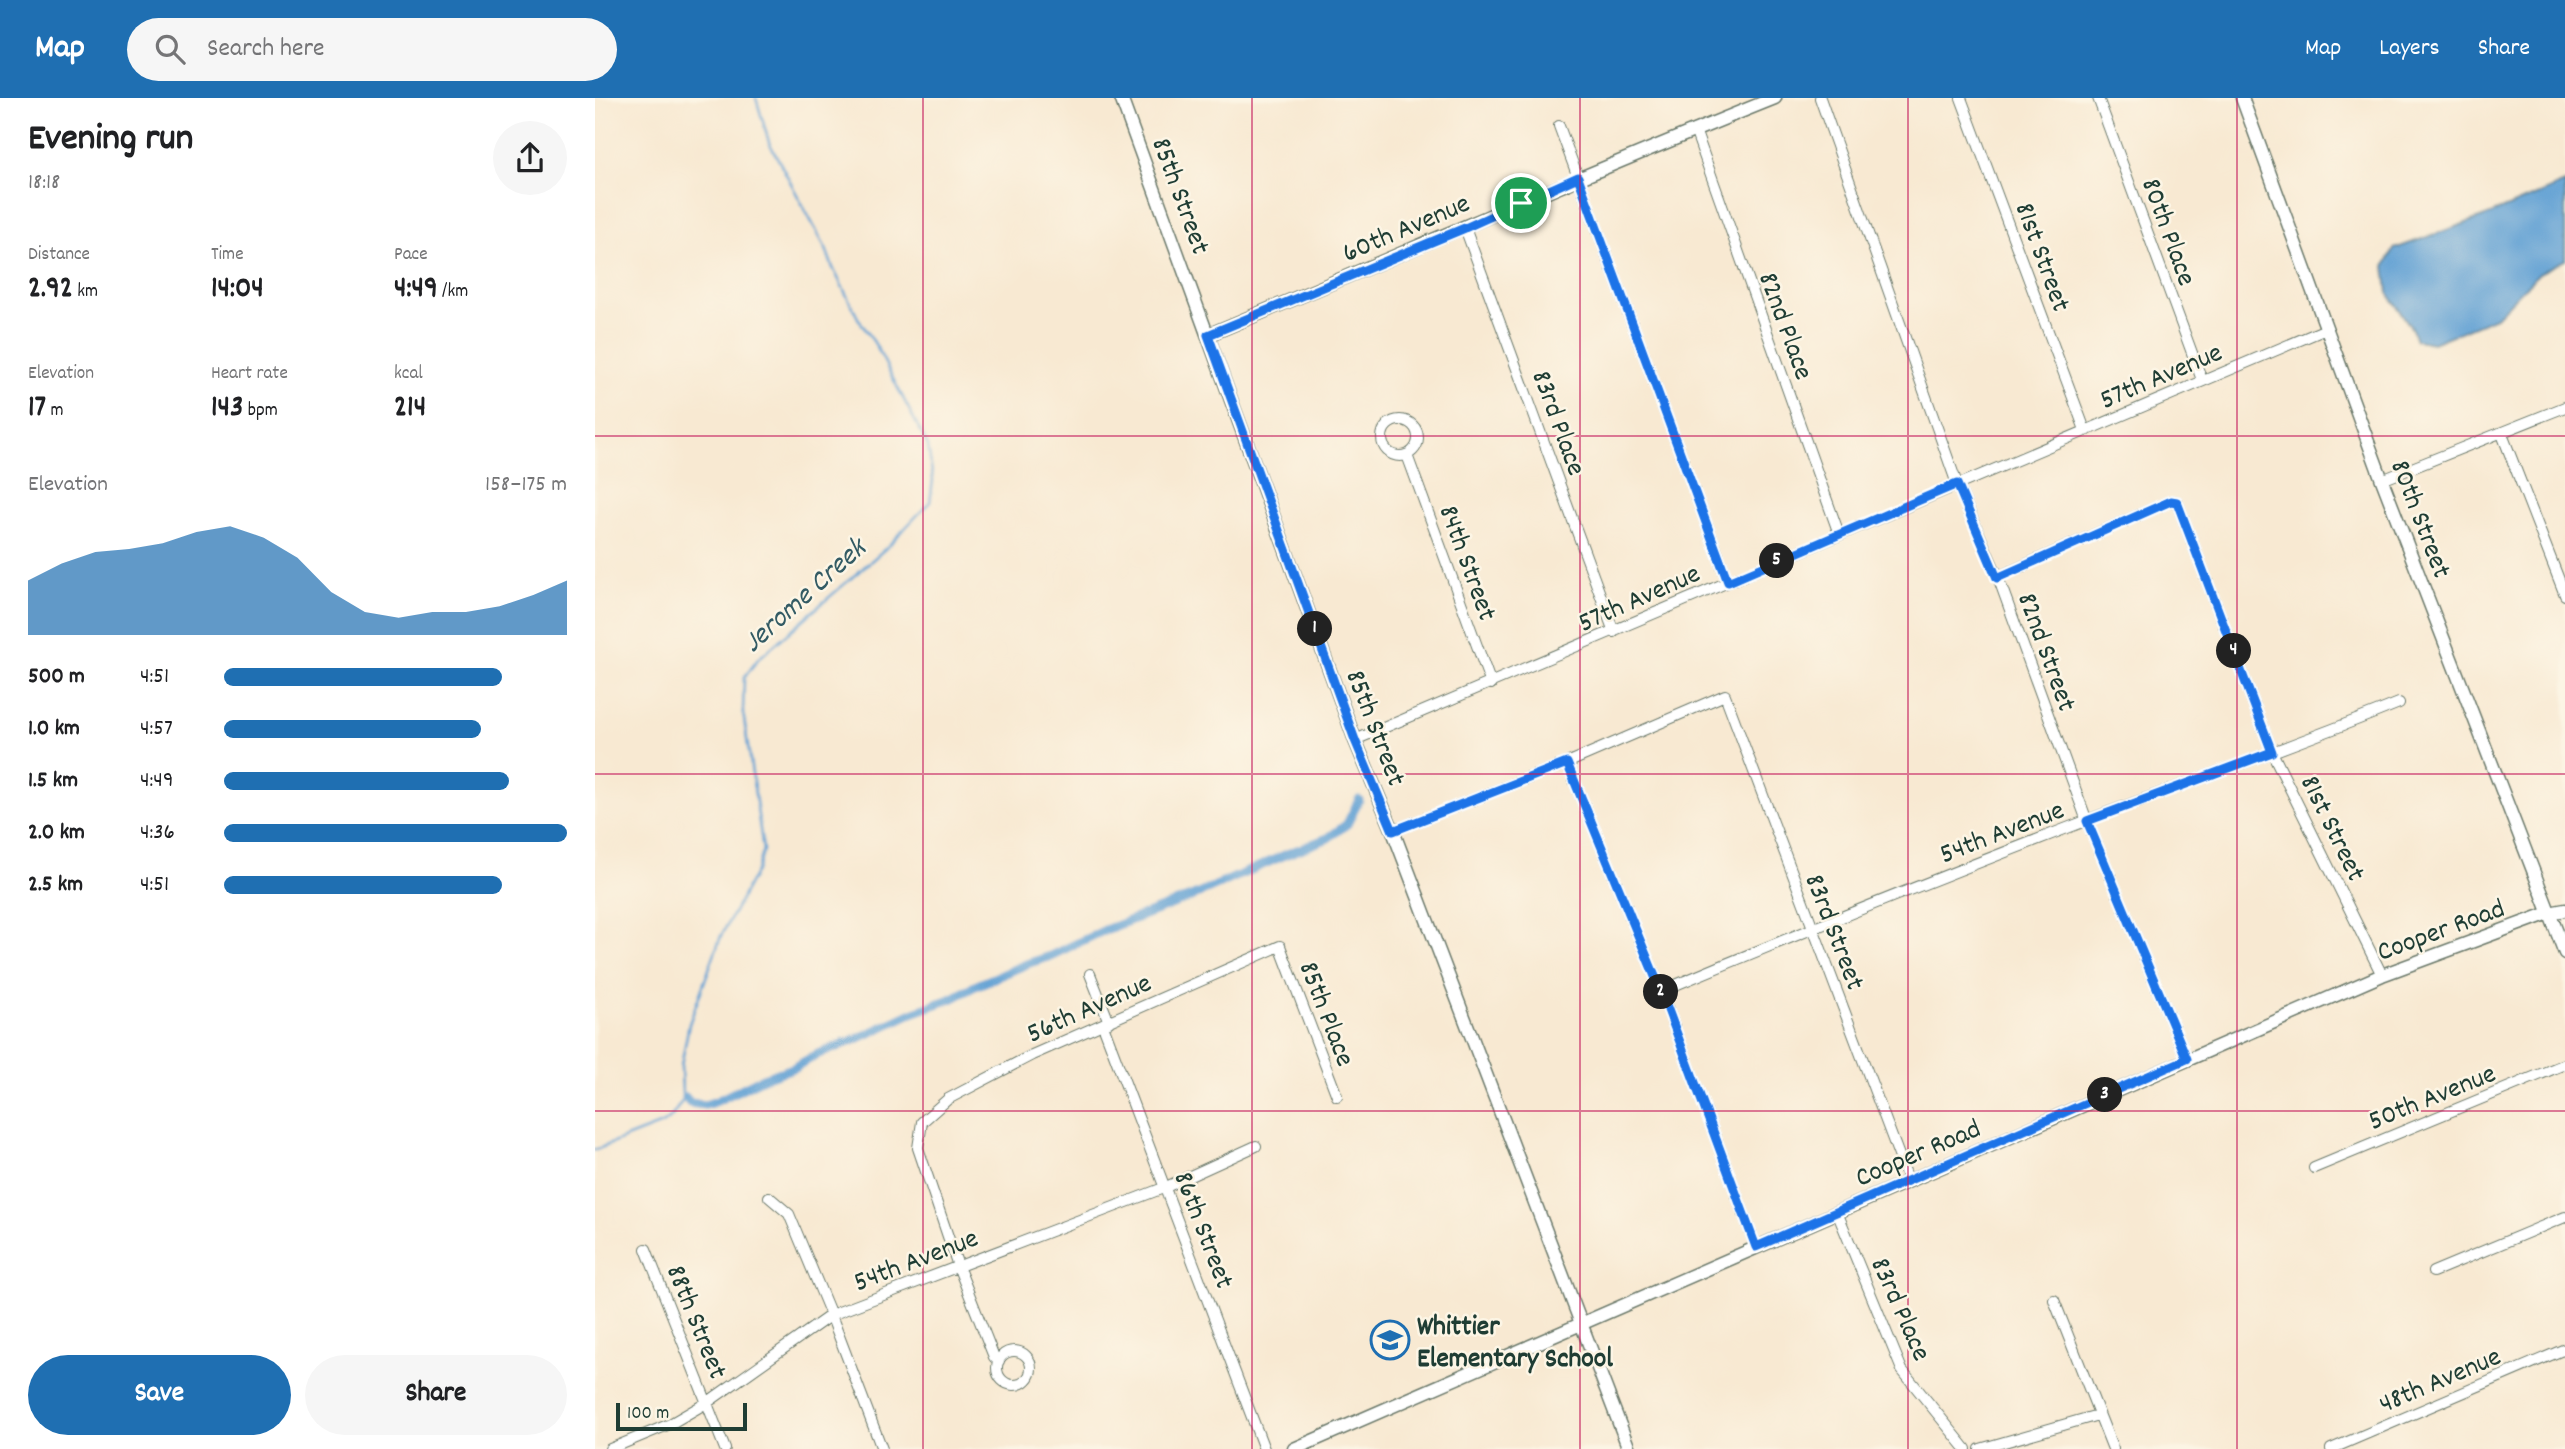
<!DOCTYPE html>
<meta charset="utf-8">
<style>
body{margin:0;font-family:Dekko,sans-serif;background:#f6f6f6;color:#202124;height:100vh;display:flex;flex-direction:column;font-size:26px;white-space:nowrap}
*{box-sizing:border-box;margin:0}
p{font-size:23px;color:#757577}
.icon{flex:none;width:38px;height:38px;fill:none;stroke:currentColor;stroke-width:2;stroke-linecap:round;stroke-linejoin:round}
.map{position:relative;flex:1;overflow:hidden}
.panel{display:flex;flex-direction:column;background:#fff;width:595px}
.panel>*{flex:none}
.scale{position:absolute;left:21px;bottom:18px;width:131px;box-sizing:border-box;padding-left:7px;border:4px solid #1f3d34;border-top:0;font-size:19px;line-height:24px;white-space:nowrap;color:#1f3d34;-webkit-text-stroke:5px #fcf5e5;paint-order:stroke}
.pin{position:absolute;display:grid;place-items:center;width:60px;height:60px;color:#fff;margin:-30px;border:4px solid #fff;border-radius:50%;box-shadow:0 2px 7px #0007}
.km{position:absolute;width:35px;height:35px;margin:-18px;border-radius:50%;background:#222;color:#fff;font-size:19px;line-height:35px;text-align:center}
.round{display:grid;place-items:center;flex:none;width:74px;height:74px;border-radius:37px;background:#f6f6f6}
.head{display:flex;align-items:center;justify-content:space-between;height:119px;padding:0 28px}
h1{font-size:38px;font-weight:700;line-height:52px}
.stats{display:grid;grid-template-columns:repeat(3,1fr);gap:10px;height:119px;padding:7px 28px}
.stats div{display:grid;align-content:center}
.stats b{font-size:30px;font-weight:700}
.stats small{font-size:19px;font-weight:400}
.stats p{font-size:19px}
.chart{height:196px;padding:14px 28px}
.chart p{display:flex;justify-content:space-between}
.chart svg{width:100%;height:126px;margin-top:7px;fill:#1f6fb2;opacity:.7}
.primary-button{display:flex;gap:14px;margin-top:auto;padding:14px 28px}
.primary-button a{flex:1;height:80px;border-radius:42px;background:#1f6fb2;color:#fff;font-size:28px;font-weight:700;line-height:80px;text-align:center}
.primary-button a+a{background:#f6f6f6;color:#202124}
ul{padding:0 28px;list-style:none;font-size:23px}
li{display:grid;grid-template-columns:112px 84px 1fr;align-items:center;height:52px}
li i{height:18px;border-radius:9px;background:#1f6fb2}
header{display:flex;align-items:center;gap:42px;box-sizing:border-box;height:98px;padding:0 35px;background:#1f6fb2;color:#fff}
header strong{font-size:33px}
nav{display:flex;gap:38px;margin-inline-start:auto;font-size:24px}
.search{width:490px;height:63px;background:#f6f6f6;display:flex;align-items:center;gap:18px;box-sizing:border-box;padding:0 24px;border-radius:38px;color:#757577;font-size:26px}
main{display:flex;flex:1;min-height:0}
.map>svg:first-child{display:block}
</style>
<header>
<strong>Map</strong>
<div class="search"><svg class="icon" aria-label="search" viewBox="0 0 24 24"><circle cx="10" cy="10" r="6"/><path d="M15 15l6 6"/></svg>Search here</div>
<nav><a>Map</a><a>Layers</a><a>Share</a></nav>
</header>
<main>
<section class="panel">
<div class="head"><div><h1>Evening run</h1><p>18:18</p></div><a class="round"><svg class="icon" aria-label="share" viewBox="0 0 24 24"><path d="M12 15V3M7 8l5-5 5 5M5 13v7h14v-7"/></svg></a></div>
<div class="stats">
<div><p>Distance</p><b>2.92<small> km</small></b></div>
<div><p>Time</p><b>14:04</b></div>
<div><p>Pace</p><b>4:49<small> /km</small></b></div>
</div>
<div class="stats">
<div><p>Elevation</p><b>17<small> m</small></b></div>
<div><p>Heart rate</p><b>143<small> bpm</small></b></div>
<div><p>kcal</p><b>214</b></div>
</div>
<div class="chart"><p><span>Elevation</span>158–175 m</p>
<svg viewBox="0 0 160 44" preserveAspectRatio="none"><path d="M0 44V25L10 19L20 15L30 14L40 12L50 8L60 6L70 10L80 17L90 29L100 36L110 38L120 36L130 36L140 34L150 30L160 25V44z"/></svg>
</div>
<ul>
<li><b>500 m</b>4:51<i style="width:81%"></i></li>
<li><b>1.0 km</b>4:57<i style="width:75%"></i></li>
<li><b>1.5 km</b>4:49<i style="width:83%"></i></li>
<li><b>2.0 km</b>4:36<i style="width:100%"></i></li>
<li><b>2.5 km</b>4:51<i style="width:81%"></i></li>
</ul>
<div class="primary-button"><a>Save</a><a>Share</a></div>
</section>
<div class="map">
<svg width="1970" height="1351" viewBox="0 0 1970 1351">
<rect width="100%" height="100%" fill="#fcf5e5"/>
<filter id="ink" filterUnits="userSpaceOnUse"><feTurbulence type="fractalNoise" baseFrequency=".0143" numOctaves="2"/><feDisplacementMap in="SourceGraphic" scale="14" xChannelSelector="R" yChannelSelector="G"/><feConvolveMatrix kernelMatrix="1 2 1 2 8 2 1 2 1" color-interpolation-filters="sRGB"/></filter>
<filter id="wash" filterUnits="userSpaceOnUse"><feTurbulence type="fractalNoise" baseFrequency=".00686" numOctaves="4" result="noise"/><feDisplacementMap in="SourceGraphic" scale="28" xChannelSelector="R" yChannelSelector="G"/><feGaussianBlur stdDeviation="1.57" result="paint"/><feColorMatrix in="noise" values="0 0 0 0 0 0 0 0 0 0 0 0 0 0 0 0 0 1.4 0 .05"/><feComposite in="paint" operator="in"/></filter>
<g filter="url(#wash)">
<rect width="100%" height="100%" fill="#f8e9d2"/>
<path fill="#62a1d4" stroke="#406f84" stroke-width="2" d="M1970 85V162L1944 175 1901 219 1838 245 1821 242 1817 231 1793 195 1790 168 1799 151 1896 116Z"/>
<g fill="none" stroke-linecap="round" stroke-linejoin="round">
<path stroke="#62a1d4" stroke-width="2.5" d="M0 1052 67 1026 77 1018 90 999 87 996 86 968 94 926 126 838 162 771 168 752 148 614 149 580 163 561 291 450 335 404 338 382 333 348 280 246 263 220 238 170 231 151 174 44 161 0"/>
<path stroke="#62a1d4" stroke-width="9" d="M90 999 95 1005 110 1007 122 1003 168 980 198 970 223 956 262 941 317 915 358 900 380 888 434 865 453 859 510 832 596 799 692 756 733 740 752 726 764 702"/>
</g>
</g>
<g filter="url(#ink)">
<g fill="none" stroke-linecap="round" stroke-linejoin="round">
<defs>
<path id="minor" d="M1225 0 1362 386 1403 479 1492 723 1592 961
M1366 0 1490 332
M1503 0 1607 282
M964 28 1133 484
M1100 32 1244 436
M870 130 1019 534
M787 340a18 18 0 1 1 36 0a18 18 0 1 1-36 0Z
M1907 336 1970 497
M812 357 896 586
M1787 382 1970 309
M1403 479 1576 403 1582 404 1677 654 1787 877
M760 642 1731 231
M972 665 1066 893 1161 1149
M798 733 972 665 1130 597 1314 1084
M495 876 514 924
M1066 893C1207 834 1350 777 1493 722 1597 683 1701 647 1804 605
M508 927 669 1351
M1719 1070 1970 966
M174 1099 194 1116 236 1217 287 1351
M1242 1114 1307 1272 1371 1351
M51 1151 130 1351
M1838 1174 1970 1119
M1459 1202 1518 1351
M402 1270a17 17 0 1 1 34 0a17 17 0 1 1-34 0Z
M404 1263 399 1259 363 1168 323 1050 327 1024 353 1001 437 957 685 848 742 998
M15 1351 75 1326 113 1304 236 1217 571 1089 661 1048
M1385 1351 1503 1317
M1736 1351 1970 1251"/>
<path id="tertiary" d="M526 0 760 642 798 733 1034 1351
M1647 0 1787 382 1970 855
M613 237C802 158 990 76 1180 0
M699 1351 1787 877 1954 815 1970 812"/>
</defs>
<use href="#minor" stroke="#6b796b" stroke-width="12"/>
<use href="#tertiary" stroke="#6b796b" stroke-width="15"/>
<use href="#minor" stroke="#fff" stroke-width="10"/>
<use href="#tertiary" stroke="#fff" stroke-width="12"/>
</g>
</g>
<g fill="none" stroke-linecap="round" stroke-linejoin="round" filter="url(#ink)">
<defs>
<path id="route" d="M983 79 1133 484 1362 386 1402 480 1576 403 1582 404 1677 654 1492 723 1592 961 1161 1149 1066 893 972 665 798 733 760 642 613 237 870 130Z"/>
</defs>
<use href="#route" stroke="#fff" stroke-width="14"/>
<use href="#route" stroke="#1a73e8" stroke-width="9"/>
</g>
<path fill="none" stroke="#c2185b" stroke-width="2" stroke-opacity="0.55" d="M328 0V1351M657 0V1351M985 0V1351M1313 0V1351M1642 0V1351M0 338H1970M0 676H1970M0 1013H1970"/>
<defs>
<symbol id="school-ring" viewBox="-11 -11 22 22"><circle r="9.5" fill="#fcf5e5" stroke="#1f6fb2" stroke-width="1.5"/><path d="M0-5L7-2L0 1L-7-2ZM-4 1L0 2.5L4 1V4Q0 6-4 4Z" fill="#1f6fb2"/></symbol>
</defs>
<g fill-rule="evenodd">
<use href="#school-ring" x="773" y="1220" width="44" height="44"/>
</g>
<g text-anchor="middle" stroke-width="5" stroke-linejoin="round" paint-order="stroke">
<g font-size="28" fill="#1f3d34" stroke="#fcf5e5">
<text transform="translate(588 97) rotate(70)" y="10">85th Street</text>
<text transform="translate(810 128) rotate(-23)" y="10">60th Avenue</text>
<text transform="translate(1576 133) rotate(70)" y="10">80th Place</text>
<text transform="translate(1450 158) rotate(70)" y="10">81st Street</text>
<text transform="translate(1193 227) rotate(70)" y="10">82nd Place</text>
<text transform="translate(1565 276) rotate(-23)" y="10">57th Avenue</text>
<text transform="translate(966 324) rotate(70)" y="10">83rd Place</text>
<text transform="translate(1828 420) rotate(69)" y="10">80th Street</text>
<text transform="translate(875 464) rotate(70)" y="10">84th Street</text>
<text transform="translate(1043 498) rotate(-24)" y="10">57th Avenue</text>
<text transform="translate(1454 553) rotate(70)" y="10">82nd Street</text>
<text transform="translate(783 629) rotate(69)" y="10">85th Street</text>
<text transform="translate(1740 729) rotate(64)" y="10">81st Street</text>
<text transform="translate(1406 732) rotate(-21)" y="10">54th Avenue</text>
<text transform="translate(1845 830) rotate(-20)" y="10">Cooper Road</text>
<text transform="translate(1242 833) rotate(69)" y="10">83rd Street</text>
<text transform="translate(493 908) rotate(-24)" y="10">56th Avenue</text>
<text transform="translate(734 915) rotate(69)" y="10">85th Place</text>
<text transform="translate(1836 997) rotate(-22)" y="10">50th Avenue</text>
<text transform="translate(1322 1053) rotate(-23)" y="10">Cooper Road</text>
<text transform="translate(611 1131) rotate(69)" y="10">86th Street</text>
<text transform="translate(320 1160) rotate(-21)" y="10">54th Avenue</text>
<text transform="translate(1308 1210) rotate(66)" y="10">83rd Place</text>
<text transform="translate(104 1223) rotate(68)" y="10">88th Street</text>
<text transform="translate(1844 1280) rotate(-23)" y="10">48th Avenue</text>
</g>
<g font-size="28" font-weight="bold" fill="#1f3d34" stroke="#fcf5e5" text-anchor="start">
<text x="822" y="1236">Whittier<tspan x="822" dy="32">Elementary School</tspan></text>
</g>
<g font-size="30" font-style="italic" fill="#335b64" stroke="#fcf5e5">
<text transform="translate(208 496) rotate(-42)" y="10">Jerome Creek</text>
</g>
</g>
</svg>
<div class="scale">100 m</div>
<div class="pin" style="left:926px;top:105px;background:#1e9e55"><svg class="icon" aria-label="arrive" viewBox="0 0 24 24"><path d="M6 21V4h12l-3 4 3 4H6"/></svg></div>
<b class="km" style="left:720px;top:531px">1</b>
<b class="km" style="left:1066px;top:894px">2</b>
<b class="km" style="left:1510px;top:997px">3</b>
<b class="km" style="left:1639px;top:553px">4</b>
<b class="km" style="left:1182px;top:463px">5</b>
</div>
</main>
